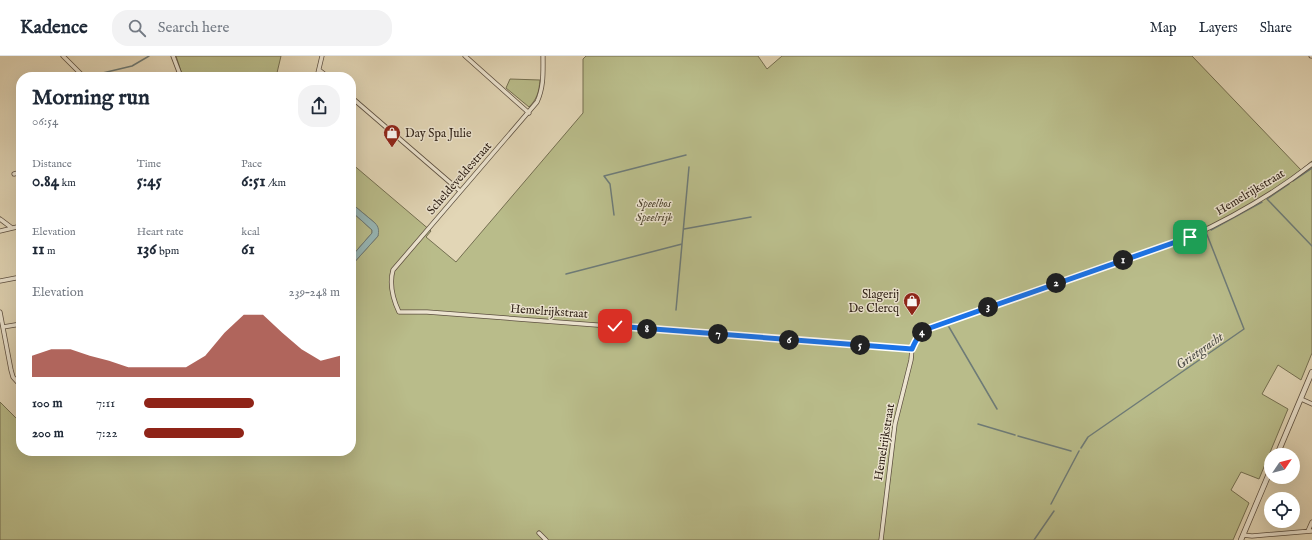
<!DOCTYPE html>
<meta charset="utf-8">
<style>
body{margin:0;font-family:"IM FELL English",serif;background:#f2f2f3;color:#1f2937;height:100vh;display:flex;flex-direction:column;font-size:15px;white-space:nowrap}
*{box-sizing:border-box;margin:0}
p{font-size:13px;color:#747a83}
.icon{flex:none;width:22px;height:22px;fill:none;stroke:currentColor;stroke-width:2;stroke-linecap:round;stroke-linejoin:round}
.map{position:relative;flex:1;overflow:hidden}
.drawer{position:absolute;left:16px;top:16px;width:340px;height:384px;display:flex;flex-direction:column;background:#fff;border-radius:16px;box-shadow:0 4px 16px #0002}
.drawer>*{flex:none}
.needle{width:26px;rotate:55deg}
.fabs{position:absolute;left:1264px;top:392px;display:grid;gap:8px}
.fabs a{display:grid;place-items:center;width:36px;height:36px;border-radius:50%;background:#fff;box-shadow:0 4px 16px #0002;font-size:20px}
.pin{position:absolute;display:grid;place-items:center;width:34px;height:34px;color:#fff;margin:-17px;border-radius:8px;box-shadow:0 2px 6px #0006}
.km{position:absolute;width:20px;height:20px;margin:-10px;border-radius:50%;background:#222;color:#fff;font-size:11px;line-height:20px;text-align:center}
.round{display:grid;place-items:center;flex:none;width:42px;height:42px;border-radius:16px;background:#f2f2f3}
.overview{display:flex;align-items:center;justify-content:space-between;height:68px;padding:0 16px}
h1{font-size:22px;font-weight:700;line-height:30px}
.stats{display:grid;grid-template-columns:repeat(3,1fr);gap:6px;height:68px;padding:4px 16px}
.stats div{display:grid;align-content:center}
.stats b{font-size:17px;font-weight:700}
.stats small{font-size:11px;font-weight:400}
.stats p{font-size:11px}
.chart{height:112px;padding:8px 16px}
.chart p{display:flex;justify-content:space-between}
.chart svg{width:100%;height:72px;margin-top:4px;fill:#8f2418;opacity:.7}
ul{padding:0 16px;list-style:none;font-size:13px}
li{display:grid;grid-template-columns:64px 48px 1fr;align-items:center;height:30px}
li i{height:10px;border-radius:5px;background:#8f2418}
header{display:flex;align-items:center;gap:24px;box-sizing:border-box;height:56px;padding:0 20px;background:#fff;border-bottom:1px solid #e0e1e3}
header strong{font-size:19px}
nav{display:flex;gap:22px;margin-inline-start:auto;font-size:14px}
.search{width:280px;height:36px;background:#f2f2f3;display:flex;align-items:center;gap:10px;box-sizing:border-box;padding:0 14px;border-radius:16px;color:#747a83;font-size:15px}
.map>svg:first-child{display:block}
</style>
<header>
<strong>Kadence</strong>
<div class="search"><svg class="icon" aria-label="search" viewBox="0 0 24 24"><circle cx="10" cy="10" r="6"/><path d="M15 15l6 6"/></svg>Search here</div>
<nav><a>Map</a><a>Layers</a><a>Share</a></nav>
</header>
<div class="map">
<svg width="1312" height="484" viewBox="0 0 1312 484">
<rect width="100%" height="100%" fill="#e2d6b6"/>
<filter id="stains"><feTurbulence type="fractalNoise" baseFrequency=".005" numOctaves="4"/><feColorMatrix values="0 0 0 0 .2 0 0 0 0 .09 0 0 0 0 .02 0 0 0 .5 -.17"/></filter>
<radialGradient id="worn" r=".72"><stop offset=".6" stop-color="#630" stop-opacity="0"/><stop offset="1" stop-color="#630" stop-opacity=".3"/></radialGradient>
<path fill="#b9bc8a" stroke="#746f51" d="M176 0H281L276 21H183Z
M586 0H758L767 13 782 0H1192L1301 114 1312 105V297L1301 324 1278 309 1262 338 1288 353 1259 423 1241 416 1231 434 1249 447 1233 484H0V346L21 367V395H351V210L378 180 375 167 351 147V107L431 175 426 181 456 206 583 57V3Z
M510 23 540 24C539 36 537 43 529 51L506 32Z
M351 155 372 174V177L351 201Z"/>
<path fill="#97b7b7" stroke="#6e7b77" d="M351 147 375 167C379 171 379 175 378 180L351 210V201L372 177V174L351 155Z"/>
<g fill="none" stroke-linecap="round" stroke-linejoin="round">
<path stroke="#6e7b77" stroke-width="1.5" d="M90 20 132 10 149 0
M1293 125 1312 112
M1289 128 1267 143 1312 190
M614 159 610 128 604 120 686 99
M684 173 751 161
M1211 174 1262 146
M566 218 682 188
M676 254 689 111
M949 271 997 353
M978 368 1015 379
M1018 380 1071 395
M1081 392 1088 381 1244 273 1206 176H1207
M1051 448 1079 395
M1034 484 1054 455"/>
<defs>
<path id="minor" d="M63 0 84 21
M173 0 181 21
M465 0 529 57
M543 0C543 16 544 31 537 46L393 214C389 228 393 243 399 256H427L912 293
M1311 0H1312
M319 14 328 21
M317 21 322 0
M351 41 460 135
M14 118 21 116
M0 163 12 172
M0 175 21 170
M0 225 21 221
M0 256 11 314 13 321 21 330
M3 271 21 268
M1301 343 1312 348
M1308 475 1312 466
M539 477 546 484
M1243 479 1252 480 1312 475
M881 484 895 368 911 304 912 293 917 281 923 275 969 258 1190 181C1233 161 1275 137 1312 108"/>
<path id="tertiary" d="M1277 399 1312 316
M1241 484 1271 413"/>
</defs>
<use href="#minor" stroke="#5c4f40" stroke-width="5"/>
<use href="#tertiary" stroke="#5c4f40" stroke-width="6"/>
<use href="#minor" stroke="#ece4d0" stroke-width="3.5"/>
<use href="#tertiary" stroke="#ece4d0" stroke-width="4.5"/>
</g>
<g fill="none" stroke-linecap="round" stroke-linejoin="round">
<defs>
<path id="route" d="M615 270 912 293C916 283 920 277 930 272L1190 181"/>
</defs>
<use href="#route" stroke="#fff" stroke-width="8"/>
<use href="#route" stroke="#1a73e8" stroke-width="5"/>
</g>
<defs>
<symbol id="shop-pin" viewBox="-11 -11 22 30"><path d="M0 17L-7.5 6A9.5 9.5 0 1 1 7.5 6Z" fill="#8f2418" stroke="#ece4d0"/><path d="M-5-2.5h2.3a2.7 3.5 0 0 1 5.4 0H5L5.5 6h-11ZM-1.5-2.5h3a1.5 2.3 0 0 0-3 0Z" fill="#fff"/></symbol>
</defs>
<g fill-rule="evenodd">
<use href="#shop-pin" x="382" y="67" width="20" height="27"/>
<use href="#shop-pin" x="902" y="235" width="20" height="27"/>
</g>
<g text-anchor="middle" stroke-width="3" stroke-linejoin="round" paint-order="stroke">
<g font-size="12" fill="#302218" stroke="#ece4d0" text-anchor="start">
<text x="405" y="81">Day Spa Julie</text>
<text x="899" y="242" text-anchor="end">Slagerij<tspan x="899" dy="14">De Clercq</tspan></text>
</g>
<g font-size="12" fill="#302218" stroke="#ece4d0">
<text transform="translate(459 122) rotate(-49)" y="4">Scheldeveldestraat</text>
<text transform="translate(1250 136) rotate(-31)" y="4">Hemelrijkstraat</text>
<text transform="translate(549 255) rotate(4)" y="4">Hemelrijkstraat</text>
<text transform="translate(884 386) rotate(-81)" y="4">Hemelrijkstraat</text>
</g>
<g font-size="12" font-style="italic" fill="#524834" stroke="#ece4d0">
<text x="654" y="151">Speelbos<tspan x="654" dy="14">Speelrijk</tspan></text>
</g>
<g font-size="13" font-style="italic" fill="#4f4f48" stroke="#ece4d0">
<text transform="translate(1199 294) rotate(-35)" y="5">Grietgracht</text>
</g>
</g>
<rect width="100%" height="100%" filter="url(#stains)"/>
<rect width="100%" height="100%" fill="url(#worn)"/>
</svg>
<div class="fabs">
<a><svg class="needle" viewBox="-14 -14 28 28"><path d="M0-13l5 13h-10z" fill="#e53935"/><path d="M0 13l5-13h-10z" fill="#747a83"/></svg></a>
<a><svg class="icon" aria-label="locate" viewBox="0 0 24 24"><circle cx="12" cy="12" r="6"/><path d="M12 2v4M12 18v4M2 12h4M18 12h4"/></svg></a>
</div>
<div class="pin" style="left:1190px;top:181px;background:#1e9e55"><svg class="icon" aria-label="arrive" viewBox="0 0 24 24"><path d="M6 21V4h12l-3 4 3 4H6"/></svg></div>
<div class="pin" style="left:615px;top:270px;background:#d93025"><svg class="icon" aria-label="check" viewBox="0 0 24 24"><path d="M5 12l5 5 9-10"/></svg></div>
<b class="km" style="left:1123px;top:204px">1</b>
<b class="km" style="left:1056px;top:227px">2</b>
<b class="km" style="left:988px;top:251px">3</b>
<b class="km" style="left:922px;top:276px">4</b>
<b class="km" style="left:860px;top:289px">5</b>
<b class="km" style="left:789px;top:284px">6</b>
<b class="km" style="left:718px;top:278px">7</b>
<b class="km" style="left:647px;top:273px">8</b>
<section class="drawer">
<div class="overview"><div><h1>Morning run</h1><p>06:54</p></div><a class="round"><svg class="icon" aria-label="share" viewBox="0 0 24 24"><path d="M12 15V3M7 8l5-5 5 5M5 13v7h14v-7"/></svg></a></div>
<div class="stats">
<div><p>Distance</p><b>0.84<small> km</small></b></div>
<div><p>Time</p><b>5:45</b></div>
<div><p>Pace</p><b>6:51<small> /km</small></b></div>
</div>
<div class="stats">
<div><p>Elevation</p><b>11<small> m</small></b></div>
<div><p>Heart rate</p><b>136<small> bpm</small></b></div>
<div><p>kcal</p><b>61</b></div>
</div>
<div class="chart"><p><span>Elevation</span>239–248 m</p>
<svg viewBox="0 0 160 44" preserveAspectRatio="none"><path d="M0 44V31L10 27L20 27L30 31L40 34L50 38L60 38L70 38L80 38L90 31L100 17L110 6L120 6L130 17L140 27L150 34L160 31V44z"/></svg>
</div>
<ul>
<li><b>100 m</b>7:11<i style="width:56%"></i></li>
<li><b>200 m</b>7:22<i style="width:51%"></i></li>
</ul>
</section>
</div>
